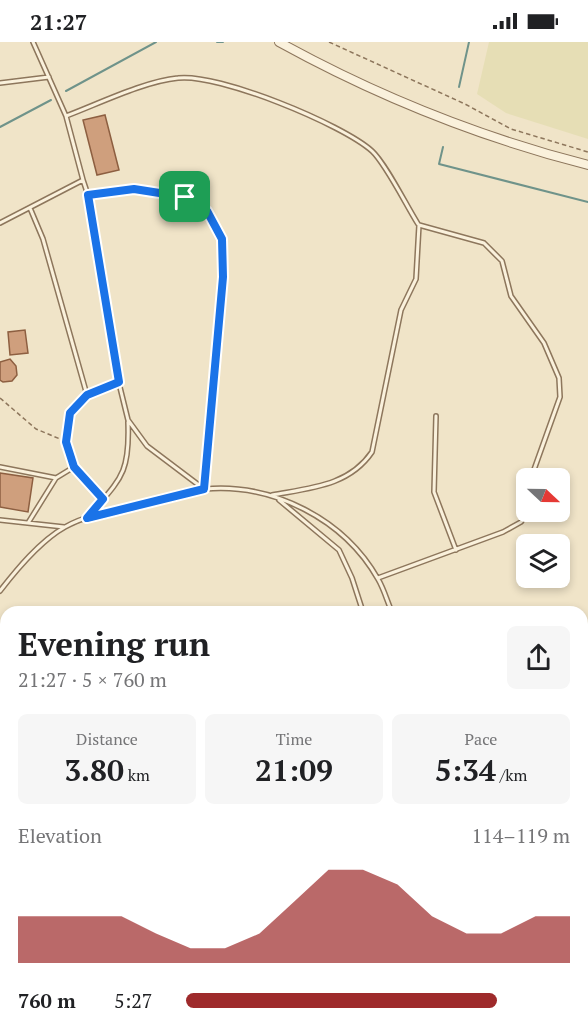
<!DOCTYPE html>
<meta charset="utf-8">
<style>
body{margin:0;font-family:"PT Serif",serif;background:#f6f6f6;color:#202124;height:100vh;display:flex;flex-direction:column;font-size:22px;white-space:nowrap}
*{box-sizing:border-box;margin:0}
p{font-size:20px;color:#757577}
.icon{flex:none;width:33px;height:33px;fill:none;stroke:currentColor;stroke-width:2;stroke-linecap:round;stroke-linejoin:round}
.map{position:relative;flex:1;overflow:hidden}
.sheet{position:absolute;left:0px;top:564px;width:588px;height:429px;display:flex;flex-direction:column;background:#fff;border-radius:18px 18px 0 0;box-shadow:0 3px 9px #0003}
.sheet>*{flex:none}
.needle{width:39px;rotate:112deg}
.buttons{position:absolute;left:516px;top:426px;display:grid;gap:12px}
.buttons a{display:grid;place-items:center;width:54px;height:54px;border-radius:9px;background:#fff;box-shadow:0 3px 9px #0003;font-size:30px}
.pin{position:absolute;display:grid;place-items:center;width:51px;height:51px;color:#fff;margin:-26px;border-radius:12px;box-shadow:0 3px 9px #0006}
.round{display:grid;place-items:center;flex:none;width:63px;height:63px;border-radius:9px;background:#f6f6f6}
.summary{display:flex;align-items:center;justify-content:space-between;height:102px;padding:0 18px}
h1{font-size:33px;font-weight:600;line-height:45px}
.metrics{display:grid;grid-template-columns:repeat(3,1fr);gap:9px;height:102px;padding:6px 18px}
.metrics div{display:grid;align-content:center;border-radius:9px;background:#f6f6f6;text-align:center}
.metrics b{font-size:30px;font-weight:600}
.metrics small{font-size:16px;font-weight:400}
.metrics p{font-size:16px}
.chart{height:168px;padding:12px 18px}
.chart p{display:flex;justify-content:space-between}
.chart svg{width:100%;height:108px;margin-top:6px;fill:#9e2a2b;opacity:.7}
ul{padding:0 18px;list-style:none;font-size:20px}
li{display:grid;grid-template-columns:96px 72px 1fr;align-items:center;height:45px}
li i{height:15px;border-radius:8px;background:#9e2a2b}
.status{display:flex;justify-content:space-between;align-items:center;height:42px;padding:0 30px;background:#fff;direction:ltr}
.status svg{height:16px;fill:currentColor}
.map>svg:first-child{display:block}
</style>
<div class="status"><b>21:27</b><svg viewBox="0 0 49 12"><path d="M0 12V9h3v3zM5 12V6h3v6zM10 12V3h3v9zM15 12V0h3v12zM26 1h20v11H26zM47 4h2v5h-2z"/></svg></div>
<div class="map">
<svg width="588" height="993" viewBox="0 0 588 993">
<rect width="100%" height="100%" fill="#f0e4c8"/>
<path fill="#e6deb5" d="M489 0H588V97L506 71 477 52Z"/>
<path fill="#a9c4bc" stroke="#6f938a" stroke-width="1.5" d="M588 937V993H508L517 987H582V941Z"/>
<g fill="none" stroke-linecap="round" stroke-linejoin="round">
<path stroke="#6f938a" stroke-width="2" d="M217 0H223
M459 45 469 0
M66 49 156 0
M0 85 51 58
M443 105 439 122 588 160
M582 874 588 870
M415 993 424 987"/>
</g>
<path fill="#cf9f7d" stroke="#8d5f41" stroke-width="1.5" d="M105 73 119 128 97 133 83 78Z
M25 288 28 311 10 313 8 290Z
M10 317 16 324 17 333 12 339 3 340 0 338V320Z
M0 431 33 436 28 470 0 465Z"/>
<g fill="none" stroke-linecap="round" stroke-linejoin="round">
<defs>
<path id="service" d="M0 41 49 35
M66 74C98 62 145 39 178 36 218 31 342 82 372 109 386 122 406 163 418 182
M83 138 88 153 114 321 128 378 147 404 204 447
M88 153 134 147 185 155 207 169 222 197 223 235 204 447
M30 166 43 197 87 353
M0 181 83 138 66 74 33 0
M436 374 434 450 456 508
M0 425 56 436 74 425
M272 453C310 446 349 444 372 410L401 268 416 237 419 183 484 201 502 219 511 254 544 301 559 336 560 355 531 436
M103 457 74 425 66 400 70 371 87 353 118 341
M279 458 339 508 352 536 363 570
M89 474C121 436 130 432 128 380
M0 478 64 485
M28 481 56 436
M378 536 503 490 521 480 528 470
M0 549C17 527 40 499 65 485 89 471 121 468 148 461 166 457 186 449 205 447 273 441 344 477 378 537 384 547 387 559 392 570
M0 662 6 668
M0 757 6 756
M582 893 588 889
M0 980 6 975
M1 993 9 987
M18 993 19 987
M441 993 450 987"/>
<path id="tertiary" d="M279 0C377 54 479 95 588 123"/>
</defs>
<use href="#service" stroke="#8d765c" stroke-width="6"/>
<use href="#tertiary" stroke="#8d765c" stroke-width="10"/>
<path stroke="#8d765c" stroke-width="1.5" stroke-dasharray="4.5 3" stroke-linecap="butt" d="M329 0 465 62 511 87 588 110
M0 356 36 387 60 397
M582 915 588 911
M479 993 487 987"/>
<use href="#service" stroke="#faf1dc" stroke-width="3"/>
<use href="#tertiary" stroke="#faf1dc" stroke-width="8"/>
</g>
<g fill="none" stroke-linecap="round" stroke-linejoin="round">
<defs>
<path id="route" d="M134 147 185 155 207 169 222 197 223 235 204 447 87 476 103 457 74 425 66 400 70 371 87 353 119 340 88 153Z"/>
</defs>
<use href="#route" stroke="#fff" stroke-width="12"/>
<use href="#route" stroke="#1a73e8" stroke-width="8"/>
</g>
</svg>
<div class="buttons">
<a><svg class="needle" viewBox="-14 -14 28 28"><path d="M0-13l5 13h-10z" fill="#e53935"/><path d="M0 13l5-13h-10z" fill="#757577"/></svg></a>
<a><svg class="icon" aria-label="layers" viewBox="0 0 24 24"><path d="M12 4l9 5-9 5-9-5zM3 14l9 5 9-5"/></svg></a>
</div>
<div class="pin" style="left:185px;top:155px;background:#1e9e55"><svg class="icon" aria-label="arrive" viewBox="0 0 24 24"><path d="M6 21V4h12l-3 4 3 4H6"/></svg></div>
<section class="sheet">
<div class="summary"><div><h1>Evening run</h1><p>21:27 · 5 × 760 m</p></div><a class="round"><svg class="icon" aria-label="share" viewBox="0 0 24 24"><path d="M12 15V3M7 8l5-5 5 5M5 13v7h14v-7"/></svg></a></div>
<div class="metrics">
<div><p>Distance</p><b>3.80<small> km</small></b></div>
<div><p>Time</p><b>21:09</b></div>
<div><p>Pace</p><b>5:34<small> /km</small></b></div>
</div>
<div class="chart"><p><span>Elevation</span>114–119 m</p>
<svg viewBox="0 0 160 44" preserveAspectRatio="none"><path d="M0 44V25L10 25L20 25L30 25L40 32L50 38L60 38L70 32L80 19L90 6L100 6L110 12L120 25L130 32L140 32L150 25L160 25V44z"/></svg>
</div>
<ul>
<li><b>760 m</b>5:27<i style="width:81%"></i></li>
</ul>
</section>
</div>
